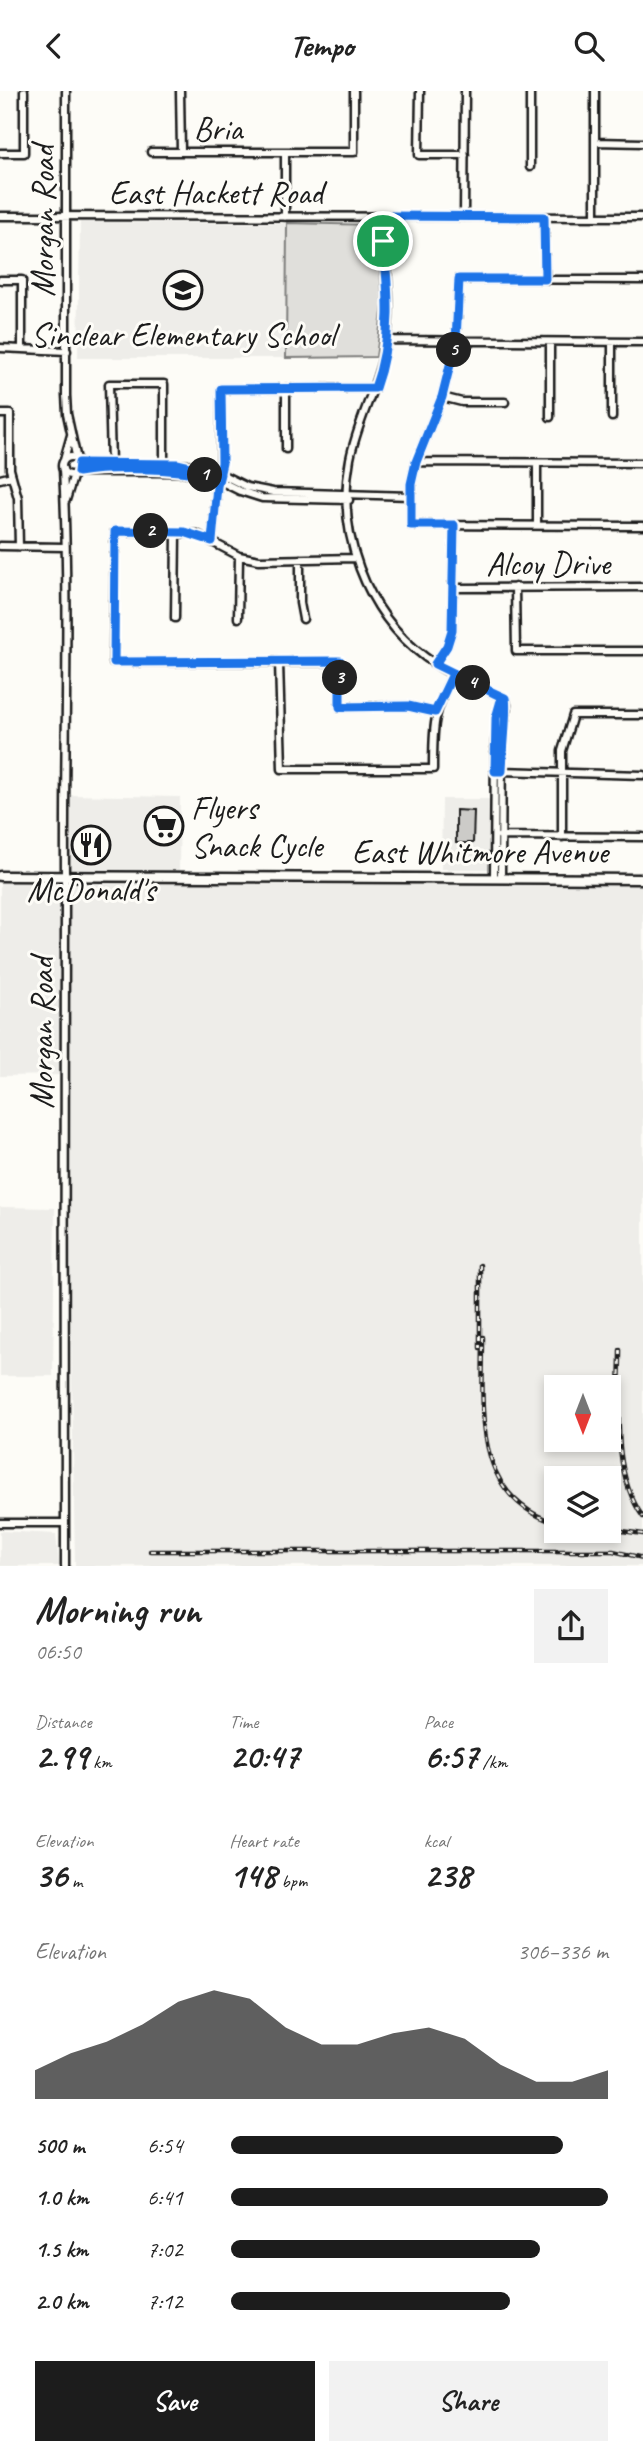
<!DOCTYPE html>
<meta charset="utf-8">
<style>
body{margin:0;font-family:Caveat,sans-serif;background:#f2f2f2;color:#222;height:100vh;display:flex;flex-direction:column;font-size:26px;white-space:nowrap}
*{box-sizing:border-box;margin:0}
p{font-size:23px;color:#767676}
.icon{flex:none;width:38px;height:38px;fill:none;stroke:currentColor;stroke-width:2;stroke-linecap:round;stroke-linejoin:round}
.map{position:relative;height:1475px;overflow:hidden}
.sheet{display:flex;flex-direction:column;background:#fff;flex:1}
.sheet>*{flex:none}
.needle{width:46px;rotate:180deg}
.controls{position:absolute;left:544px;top:1284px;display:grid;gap:14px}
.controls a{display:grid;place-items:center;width:77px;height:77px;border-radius:0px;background:#fff;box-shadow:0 4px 10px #0003;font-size:35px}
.pin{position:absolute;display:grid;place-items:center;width:60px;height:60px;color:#fff;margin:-30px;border:4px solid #fff;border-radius:50%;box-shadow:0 2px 7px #0007}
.km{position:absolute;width:35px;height:35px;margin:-18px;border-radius:50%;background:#222;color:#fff;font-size:19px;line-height:35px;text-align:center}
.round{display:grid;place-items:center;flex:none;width:74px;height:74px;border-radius:0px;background:#f2f2f2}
.summary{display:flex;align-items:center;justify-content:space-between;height:119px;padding:0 35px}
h1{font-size:38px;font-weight:600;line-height:52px}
.metrics{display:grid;grid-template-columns:repeat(3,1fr);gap:10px;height:119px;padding:7px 35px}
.metrics div{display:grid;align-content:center}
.metrics b{font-size:35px;font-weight:600}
.metrics small{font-size:19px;font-weight:400}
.metrics p{font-size:19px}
.chart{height:196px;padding:14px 35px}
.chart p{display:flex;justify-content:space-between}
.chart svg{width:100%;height:126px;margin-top:7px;fill:#1c1c1c;opacity:.7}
.primary-button{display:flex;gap:14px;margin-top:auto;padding:14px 35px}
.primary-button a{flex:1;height:80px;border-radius:0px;background:#1c1c1c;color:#fff;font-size:28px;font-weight:600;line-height:80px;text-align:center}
.primary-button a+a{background:#f2f2f2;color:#222}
ul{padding:0 35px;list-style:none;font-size:23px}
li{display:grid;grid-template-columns:112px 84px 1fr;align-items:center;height:52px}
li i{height:18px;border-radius:9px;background:#1c1c1c}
header{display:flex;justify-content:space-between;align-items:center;height:91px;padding:0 35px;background:#fff;font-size:32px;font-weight:600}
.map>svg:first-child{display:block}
</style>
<header><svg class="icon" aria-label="back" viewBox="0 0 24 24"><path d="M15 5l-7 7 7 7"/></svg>Tempo<svg class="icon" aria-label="search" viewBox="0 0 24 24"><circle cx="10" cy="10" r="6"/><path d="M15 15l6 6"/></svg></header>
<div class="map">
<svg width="643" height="1475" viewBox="0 0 643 1475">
<rect width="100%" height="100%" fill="#fdfcf7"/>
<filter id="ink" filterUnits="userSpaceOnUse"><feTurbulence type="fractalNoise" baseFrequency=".0143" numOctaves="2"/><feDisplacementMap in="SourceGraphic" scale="14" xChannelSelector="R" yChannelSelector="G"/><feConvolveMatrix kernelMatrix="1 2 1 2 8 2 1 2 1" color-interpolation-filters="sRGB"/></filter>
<g filter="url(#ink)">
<path fill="#eeede9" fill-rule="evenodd" d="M80 131 287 132 286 267H78Z
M66 704 180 706 179 782 69 781Z
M442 708H498V778H441Z
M0 784 643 791V1475H75L67 984 0 985ZM556 1297H609V1349H556ZM556 1388H609V1440H556Z
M0 1116 55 1117 53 1285H0Z
M0 1440 56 1443 59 1475H0Z"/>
<path fill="#e0dfdb" stroke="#7e7e7c" stroke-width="2" d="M287 132 376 134 383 214 376 266 286 267Z"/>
<path fill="#cccbc8" stroke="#1c1c1c" stroke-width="2" d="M456 719 474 720 473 752H456Z"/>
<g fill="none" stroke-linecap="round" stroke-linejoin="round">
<defs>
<path id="minor" d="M66 0V304L67 323 77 369
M180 0 181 61
M420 0 419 64H465
M595 51 643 52
M151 61H354V0
M0 62H24V0
M285 62V126
M530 76V0
M0 125 643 126
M383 125C384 168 394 209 386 252 379 293 358 328 350 368 336 441 365 521 425 566 449 584 478 595 505 607L507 614 502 649 501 786
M464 126 465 0
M544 126 545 188
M595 126V0
M0 189H22V258
M643 189 459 188 456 250 442 306 416 371 411 393V434L643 435
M387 249 643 251
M0 257 67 260
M442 306 462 311H505
M0 323H10V378L18 407 19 456
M550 326V251
M612 326V251
M286 358V297
M62 375a9 9 0 1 1 18 0a9 9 0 1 1-18 0Z
M64 369 71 344
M416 371 643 372
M79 372 188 374 213 379 247 396 273 401 411 405
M111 373 109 293H164V375
M63 378C70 513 64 650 65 786 65 1016 64 1245 65 1475
M77 381H183L212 386 240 400 262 407 349 409
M0 388 12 385
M66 409 74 383
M537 434V372
M212 450 217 395 221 377V298L375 297
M0 455 65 456
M356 467 259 469 239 465 197 443 115 440 113 571H340V616L408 615 435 621
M300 468V512L303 528
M515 496 516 560H643
M453 497 643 496
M175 527 176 441
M238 527 239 465
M279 571 282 678H433C433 636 433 621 453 583
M435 573 447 555 452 539 454 434
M498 680 643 684
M500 745 643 746
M562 746V660L573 624H643
M494 786 495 650 502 606
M0 1432H65"/>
<path id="major" d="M0 785 643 788"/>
</defs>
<use href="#minor" stroke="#1c1c1c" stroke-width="11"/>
<use href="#major" stroke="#1c1c1c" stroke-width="13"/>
<use href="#minor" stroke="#fdfcf7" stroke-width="6"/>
<use href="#major" stroke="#fdfcf7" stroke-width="8"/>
<defs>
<path id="rail" d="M480 1174V1257
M483 1246C483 1317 471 1406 556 1432
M620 1259C620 1313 610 1379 643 1426
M609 1438 643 1443
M150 1460H613L643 1467"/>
</defs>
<use href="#rail" stroke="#1c1c1c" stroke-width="4.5"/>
<use href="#rail" stroke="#fdfcf7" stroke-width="2" stroke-dasharray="5" stroke-linecap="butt"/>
</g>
</g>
<g fill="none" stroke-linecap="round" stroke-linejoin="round" filter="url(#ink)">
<defs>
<path id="route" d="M383 150C389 201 393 247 375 297L221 298 222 372 218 390C195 375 106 376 78 381L79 372 177 373 220 383 217 395 212 450 184 441 115 440 114 571 340 570V616L408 615 435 621 453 583 505 607C508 614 502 667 502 680H495L496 627 502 606 435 573 447 555 452 539 454 434H411V393L416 371 442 306 456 250 459 188H545L544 126 383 125V150"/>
</defs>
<use href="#route" stroke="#fff" stroke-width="14"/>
<use href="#route" stroke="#1a73e8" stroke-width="9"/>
</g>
<defs>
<symbol id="school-ring" viewBox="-11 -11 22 22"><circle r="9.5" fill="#fdfcf7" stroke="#1c1c1c" stroke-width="1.5"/><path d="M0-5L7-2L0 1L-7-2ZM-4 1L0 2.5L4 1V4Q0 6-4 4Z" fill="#1c1c1c"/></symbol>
<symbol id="supermarket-ring" viewBox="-11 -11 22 22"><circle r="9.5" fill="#fdfcf7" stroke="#1c1c1c" stroke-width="1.5"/><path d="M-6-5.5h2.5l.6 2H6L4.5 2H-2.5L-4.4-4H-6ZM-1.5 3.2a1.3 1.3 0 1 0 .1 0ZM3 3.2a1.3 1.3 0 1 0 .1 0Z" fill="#1c1c1c"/></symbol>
<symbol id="restaurant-ring" viewBox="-11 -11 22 22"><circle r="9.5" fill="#fdfcf7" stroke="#1c1c1c" stroke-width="1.5"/><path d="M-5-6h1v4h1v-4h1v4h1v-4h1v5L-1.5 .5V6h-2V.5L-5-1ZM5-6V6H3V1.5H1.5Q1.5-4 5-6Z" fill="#1c1c1c"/></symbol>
</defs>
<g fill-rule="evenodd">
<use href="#school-ring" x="161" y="177" width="44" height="44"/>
<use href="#supermarket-ring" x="142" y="713" width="44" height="44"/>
<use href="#restaurant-ring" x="69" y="732" width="44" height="44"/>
</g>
<g text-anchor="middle" stroke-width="6" stroke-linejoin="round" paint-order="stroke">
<g font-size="33" fill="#1c1c1c" stroke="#fdfcf7">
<text x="218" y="49">Bria</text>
<text x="216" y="113">East Hackett Road</text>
<text transform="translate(42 130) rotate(-90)" y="12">Morgan Road</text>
<text x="548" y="484">Alcoy Drive</text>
<text x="480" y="772">East Whitmore Avenue</text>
<text transform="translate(41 942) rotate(-90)" y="12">Morgan Road</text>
</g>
<g font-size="33" fill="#1c1c1c" stroke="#fdfcf7">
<text x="183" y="255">Sinclear Elementary School</text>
<text x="191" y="728" text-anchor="start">Flyers<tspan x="191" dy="38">Snack Cycle</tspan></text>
<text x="91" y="810">McDonald's</text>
</g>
</g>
</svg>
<div class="controls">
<a><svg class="needle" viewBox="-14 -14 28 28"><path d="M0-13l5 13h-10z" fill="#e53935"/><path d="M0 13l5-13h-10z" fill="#767676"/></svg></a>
<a><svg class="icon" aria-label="layers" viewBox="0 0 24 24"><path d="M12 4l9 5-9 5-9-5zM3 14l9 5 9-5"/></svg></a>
</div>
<div class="pin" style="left:383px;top:150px;background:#1e9e55"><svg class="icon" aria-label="arrive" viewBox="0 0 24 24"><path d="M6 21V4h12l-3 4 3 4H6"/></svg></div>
<b class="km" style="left:205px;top:384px">1</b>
<b class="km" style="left:151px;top:440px">2</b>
<b class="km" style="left:340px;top:587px">3</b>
<b class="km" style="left:473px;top:592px">4</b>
<b class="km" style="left:454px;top:259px">5</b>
</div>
<section class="sheet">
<div class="summary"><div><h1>Morning run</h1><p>06:50</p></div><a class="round"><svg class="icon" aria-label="share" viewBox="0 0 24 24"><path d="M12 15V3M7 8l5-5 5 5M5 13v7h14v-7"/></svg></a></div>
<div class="metrics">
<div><p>Distance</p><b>2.99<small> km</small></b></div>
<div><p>Time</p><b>20:47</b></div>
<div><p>Pace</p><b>6:57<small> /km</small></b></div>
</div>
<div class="metrics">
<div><p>Elevation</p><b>36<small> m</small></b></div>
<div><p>Heart rate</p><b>148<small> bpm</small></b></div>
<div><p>kcal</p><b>238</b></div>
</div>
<div class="chart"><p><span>Elevation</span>306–336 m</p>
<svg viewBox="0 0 160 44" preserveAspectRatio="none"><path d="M0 44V34L10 28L20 24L30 18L40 10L50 6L60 9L70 19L80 25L90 25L100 21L110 19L120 23L130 32L140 38L150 38L160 34V44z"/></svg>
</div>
<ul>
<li><b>500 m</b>6:54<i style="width:88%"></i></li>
<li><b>1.0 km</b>6:41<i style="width:100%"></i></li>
<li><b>1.5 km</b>7:02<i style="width:82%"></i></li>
<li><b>2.0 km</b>7:12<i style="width:74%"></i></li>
</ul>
<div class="primary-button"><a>Save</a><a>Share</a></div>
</section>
